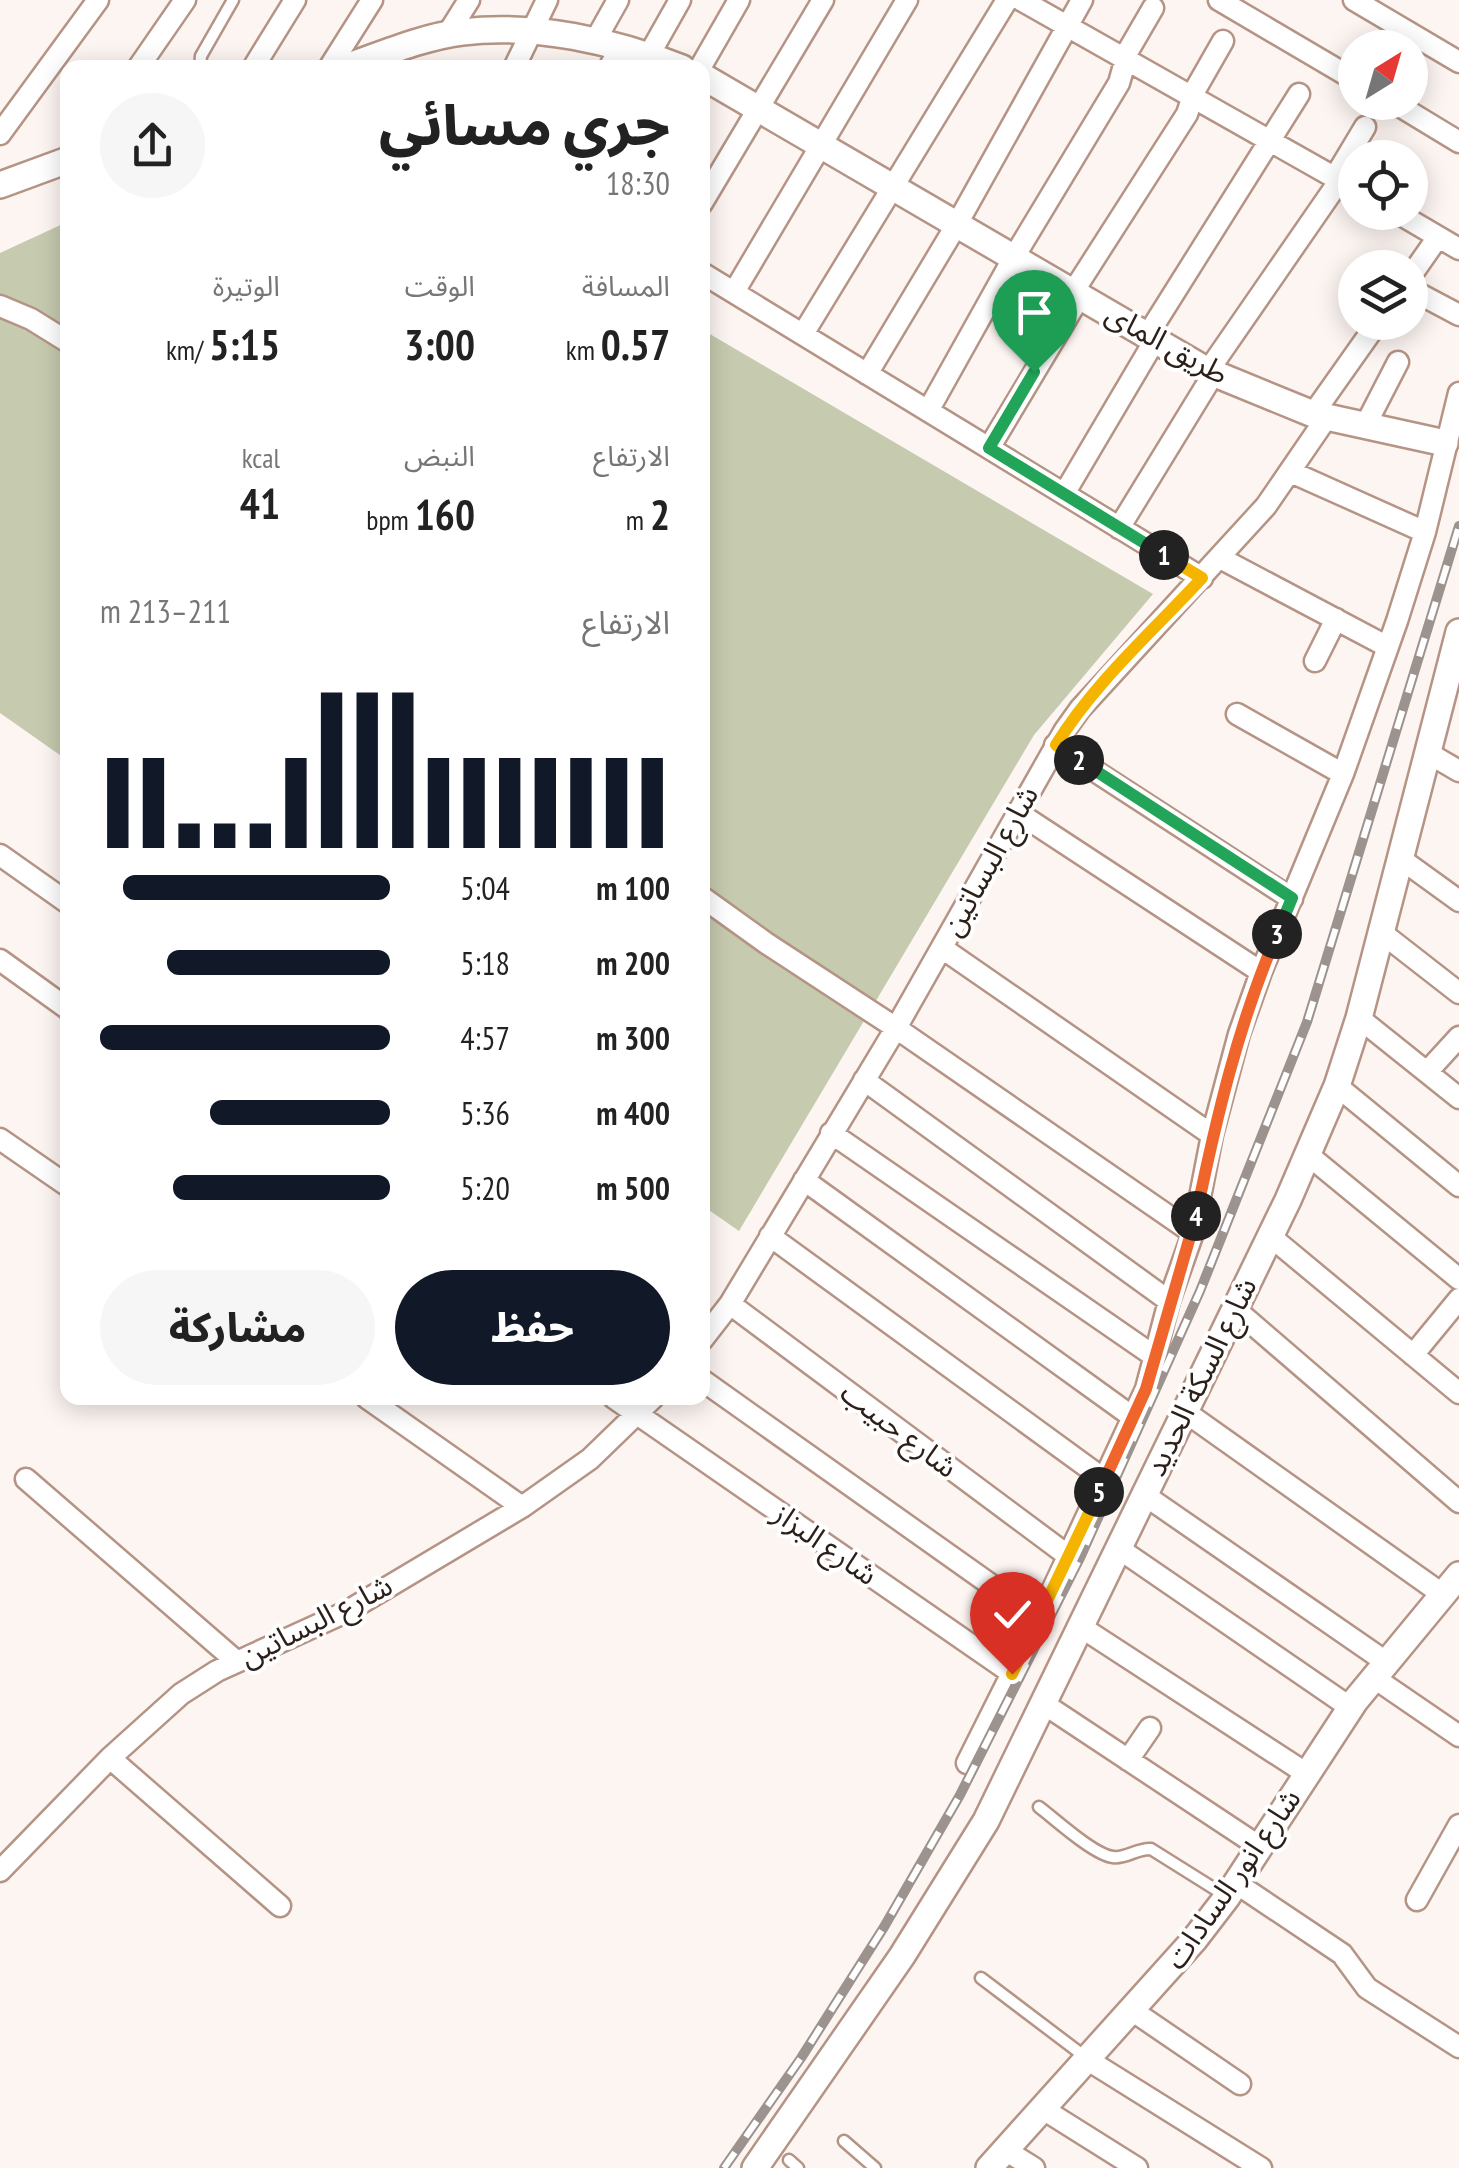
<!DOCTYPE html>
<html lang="ar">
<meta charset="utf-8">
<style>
body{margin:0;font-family:"PT Sans Narrow","Noto Sans Arabic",sans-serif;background:#f6f6f6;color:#222;direction:rtl;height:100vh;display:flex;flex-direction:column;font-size:38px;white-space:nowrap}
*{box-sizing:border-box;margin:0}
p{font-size:32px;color:#767676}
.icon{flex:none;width:55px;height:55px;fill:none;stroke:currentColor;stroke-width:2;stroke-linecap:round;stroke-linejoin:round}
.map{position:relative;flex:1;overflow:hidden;direction:ltr}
.drawer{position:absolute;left:60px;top:60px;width:650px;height:1345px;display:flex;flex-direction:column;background:#fff;border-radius:20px;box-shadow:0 5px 25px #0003;direction:rtl}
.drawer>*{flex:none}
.needle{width:65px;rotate:37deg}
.fabs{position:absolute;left:1338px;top:30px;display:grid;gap:20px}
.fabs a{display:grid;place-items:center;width:90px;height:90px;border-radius:50%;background:#fff;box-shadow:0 5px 25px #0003;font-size:50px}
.pin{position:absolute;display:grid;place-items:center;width:85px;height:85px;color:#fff;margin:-102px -42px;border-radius:50% 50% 50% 0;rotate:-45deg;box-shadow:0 0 10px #0007}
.pin .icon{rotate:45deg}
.km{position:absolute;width:50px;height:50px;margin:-25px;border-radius:50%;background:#222;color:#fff;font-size:28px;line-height:50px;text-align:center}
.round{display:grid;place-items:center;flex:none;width:105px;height:105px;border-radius:52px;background:#f6f6f6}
.overview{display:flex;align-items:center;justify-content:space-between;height:170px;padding:0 40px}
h1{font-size:55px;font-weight:800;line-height:75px}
.figures{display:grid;grid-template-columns:repeat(3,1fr);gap:15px;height:170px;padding:10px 40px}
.figures div{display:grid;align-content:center}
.figures b{font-size:42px;font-weight:800}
.figures small{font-size:28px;font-weight:400}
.figures p{font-size:28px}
.chart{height:280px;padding:20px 40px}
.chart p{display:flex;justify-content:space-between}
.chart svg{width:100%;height:180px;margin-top:10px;stroke:#111827;stroke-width:6}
.cta{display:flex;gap:20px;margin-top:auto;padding:20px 40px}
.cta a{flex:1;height:115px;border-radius:60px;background:#111827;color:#fff;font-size:40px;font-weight:800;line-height:115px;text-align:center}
.cta a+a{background:#f6f6f6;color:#222}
ul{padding:0 40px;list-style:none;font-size:32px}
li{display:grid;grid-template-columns:160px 120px 1fr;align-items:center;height:75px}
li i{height:25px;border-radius:12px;background:#111827}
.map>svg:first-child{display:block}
</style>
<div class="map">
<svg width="1459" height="2168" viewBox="0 0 1459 2168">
<rect width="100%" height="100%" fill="#fdf5f2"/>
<path fill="#c6caae" d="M67 222V760L0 713V253Z
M703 330 1153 594 1034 735 739 1231 703 1206Z"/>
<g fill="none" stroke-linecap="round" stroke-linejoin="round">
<defs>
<path id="service" d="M200 68 201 56 233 0
M1039 1807C1055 1819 1094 1855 1113 1857 1126 1859 1137 1848 1151 1849L1226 1896
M981 1978 1088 2059
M844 2141 875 2168
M789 2160 798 2168"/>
<path id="minor" d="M1021 0 1355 189
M1219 0 1355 80
M1354 0 1459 62
M447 35 469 0
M595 41 618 0
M649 55 680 0
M138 68 185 0
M253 68 295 0
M329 68 372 0
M514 68 547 0
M609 68 621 47
M700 68 739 0
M1393 102 1459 142
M0 134 98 0
M1335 177 1365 127
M702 203 823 0
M1396 212 1459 249
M702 273 1202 578
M1410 277 1438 237
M1410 289 1459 315
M734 292 907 0
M1073 292 1187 114 1195 90 1223 41
M0 306 31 319 68 342
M803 334 1007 0
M1147 336 1299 94
M1208 371 1340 180
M867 374 957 224 1082 0
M928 411 1014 257 1119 83 1128 51 1153 8
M1313 414 1378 322
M1365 426 1398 362
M989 448 1080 296
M1291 472 1425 532
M1064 494 1155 340
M1119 528 1214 373
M1220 558 1388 647
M1315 661 1336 619
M1237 714 1343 774
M1055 745 1292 899
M1428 753 1459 771
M1017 812 1261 972
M0 855 68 903
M1401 859 1459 901
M702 897 766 943 896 1028 1193 1233
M1382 933 1459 993
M942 948 1212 1135
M0 960 68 1009
M1359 1018 1459 1098
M1427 1072 1459 1037
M864 1080 1169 1301
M1337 1086 1459 1186
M831 1133 1154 1356
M0 1139 68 1186
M1307 1154 1459 1279
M804 1180 1134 1418
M770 1236 1105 1480
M1270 1236 1459 1393
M730 1304 1067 1555
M1235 1309 1459 1502
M702 1340 730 1304 896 1028 1065 730 1080 709 1266 506 1327 417
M1413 1355 1459 1299
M702 1380 1039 1619
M367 1398 522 1507
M614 1398 1013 1674
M1184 1411 1442 1594
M26 1479 236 1661
M1143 1494 1386 1662
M1118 1548 1351 1708
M1081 1627 1307 1774
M1373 1677 1459 1736
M1044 1704 1260 1847
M110 1758 280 1906
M1128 1760 1150 1728
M967 1763 1039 1619 1146 1389 1169 1301 1193 1233 1212 1135 1239 1034 1261 972 1343 774 1397 621 1425 532 1459 393
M0 1871 110 1758 181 1694 217 1671 346 1612 522 1507 590 1459 653 1398
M1236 1883 1342 1954 1367 1988 1459 2047
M1417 1900 1459 1825
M1133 2011 1240 2084
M1088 2060 1261 2168
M1043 2109 1137 2168
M1005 2150 1034 2168"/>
<path id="tertiary" d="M343 68C381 55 422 37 462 32 535 23 614 41 682 68
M702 76 1208 371 1313 414 1445 443
M0 185 68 160
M755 2168 902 1956 986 1821 1288 1200 1337 1086 1359 1018 1459 632
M989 2168 1194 1940 1227 1897 1355 1701 1459 1575"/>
</defs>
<use href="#service" stroke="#b59485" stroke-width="15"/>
<use href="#minor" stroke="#b59485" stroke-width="25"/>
<use href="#tertiary" stroke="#b59485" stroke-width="30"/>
<use href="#service" stroke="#fff" stroke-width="10"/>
<use href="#minor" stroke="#fff" stroke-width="20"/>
<use href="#tertiary" stroke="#fff" stroke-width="25"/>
<defs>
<path id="rail" d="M724 2168 801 2058 884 1927 960 1795 1080 1558 1200 1291 1307 1022 1459 526"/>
</defs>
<use href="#rail" stroke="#9c928e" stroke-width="10"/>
<use href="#rail" stroke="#fff" stroke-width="6" stroke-dasharray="19" stroke-linecap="butt"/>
</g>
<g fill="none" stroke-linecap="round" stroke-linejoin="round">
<defs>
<path id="split-1" d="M1034 372 989 448 1164 555"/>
<path id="split-2" d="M1079 760 1056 745C1094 683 1152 632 1202 578L1164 555"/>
<path id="split-3" d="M1079 760 1292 898 1277 934"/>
<path id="split-4" d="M1196 1216C1216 1119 1238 1025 1277 934"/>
<path id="split-5" d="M1099 1492 1146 1389 1196 1216"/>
<path id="split-6" d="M1012 1674 1099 1492"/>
</defs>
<use href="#split-1" stroke="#fff" stroke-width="20"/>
<use href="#split-2" stroke="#fff" stroke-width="20"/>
<use href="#split-3" stroke="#fff" stroke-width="20"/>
<use href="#split-4" stroke="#fff" stroke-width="20"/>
<use href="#split-5" stroke="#fff" stroke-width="20"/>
<use href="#split-6" stroke="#fff" stroke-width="20"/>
<use href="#split-1" stroke="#22a559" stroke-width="12"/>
<use href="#split-2" stroke="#f5b400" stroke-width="12"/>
<use href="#split-3" stroke="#22a559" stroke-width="12"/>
<use href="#split-4" stroke="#f0652b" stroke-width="12"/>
<use href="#split-5" stroke="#f0652b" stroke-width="12"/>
<use href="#split-6" stroke="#f5b400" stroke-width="12"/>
</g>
<g text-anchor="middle" stroke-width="8" stroke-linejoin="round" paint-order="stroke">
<g font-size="30" fill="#2b1f19" stroke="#fff">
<text transform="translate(1167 344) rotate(29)" y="10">طريق الماى</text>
<text transform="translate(990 861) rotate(-61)" y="10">شارع البساتين</text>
<text transform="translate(1201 1377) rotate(-64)" y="10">شارع السكة الحديد</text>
<text transform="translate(899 1430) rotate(37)" y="10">شارع حبيب</text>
<text transform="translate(825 1544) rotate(35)" y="10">شارع البزاز</text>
<text transform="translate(316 1621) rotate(-27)" y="10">شارع البساتين</text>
<text transform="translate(1233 1879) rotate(-55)" y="10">شارع انور السادات</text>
</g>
</g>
</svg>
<div class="fabs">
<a><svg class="needle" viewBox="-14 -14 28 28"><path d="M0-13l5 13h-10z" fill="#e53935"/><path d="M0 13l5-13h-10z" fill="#767676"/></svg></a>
<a><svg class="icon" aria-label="locate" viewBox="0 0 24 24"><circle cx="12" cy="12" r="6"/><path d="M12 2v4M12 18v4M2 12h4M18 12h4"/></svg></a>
<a><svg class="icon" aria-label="layers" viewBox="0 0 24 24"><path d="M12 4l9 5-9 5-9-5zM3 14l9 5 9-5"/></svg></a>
</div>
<div class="pin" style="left:1034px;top:372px;background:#1e9e55"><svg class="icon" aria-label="arrive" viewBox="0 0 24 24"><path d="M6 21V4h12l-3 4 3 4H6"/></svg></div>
<div class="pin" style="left:1012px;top:1674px;background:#d93025"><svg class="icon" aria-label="check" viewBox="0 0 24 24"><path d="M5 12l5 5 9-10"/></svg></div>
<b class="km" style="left:1164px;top:555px">1</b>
<b class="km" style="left:1079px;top:760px">2</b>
<b class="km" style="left:1277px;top:934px">3</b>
<b class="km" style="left:1196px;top:1216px">4</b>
<b class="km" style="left:1099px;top:1492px">5</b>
<section class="drawer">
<div class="overview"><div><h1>جري مسائي</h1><p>18:30</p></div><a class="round"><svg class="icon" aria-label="share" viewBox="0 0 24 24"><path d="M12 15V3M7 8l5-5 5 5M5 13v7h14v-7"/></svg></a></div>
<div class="figures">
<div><p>المسافة</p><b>0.57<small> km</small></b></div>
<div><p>الوقت</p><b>3:00</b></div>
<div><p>الوتيرة</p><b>5:15<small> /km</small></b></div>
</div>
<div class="figures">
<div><p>الارتفاع</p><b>2<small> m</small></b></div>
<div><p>النبض</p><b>160<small> bpm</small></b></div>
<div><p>kcal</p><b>41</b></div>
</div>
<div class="chart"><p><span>الارتفاع</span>211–213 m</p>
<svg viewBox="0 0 160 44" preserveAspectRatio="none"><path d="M5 44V22M15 44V22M25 44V38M35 44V38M45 44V38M55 44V22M65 44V6M75 44V6M85 44V6M95 44V22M105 44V22M115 44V22M125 44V22M135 44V22M145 44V22M155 44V22"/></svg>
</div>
<ul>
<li><b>100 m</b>5:04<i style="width:92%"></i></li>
<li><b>200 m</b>5:18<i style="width:77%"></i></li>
<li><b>300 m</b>4:57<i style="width:100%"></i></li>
<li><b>400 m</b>5:36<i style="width:62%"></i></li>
<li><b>500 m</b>5:20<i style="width:75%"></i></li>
</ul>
<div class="cta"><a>حفظ</a><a>مشاركة</a></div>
</section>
</div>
